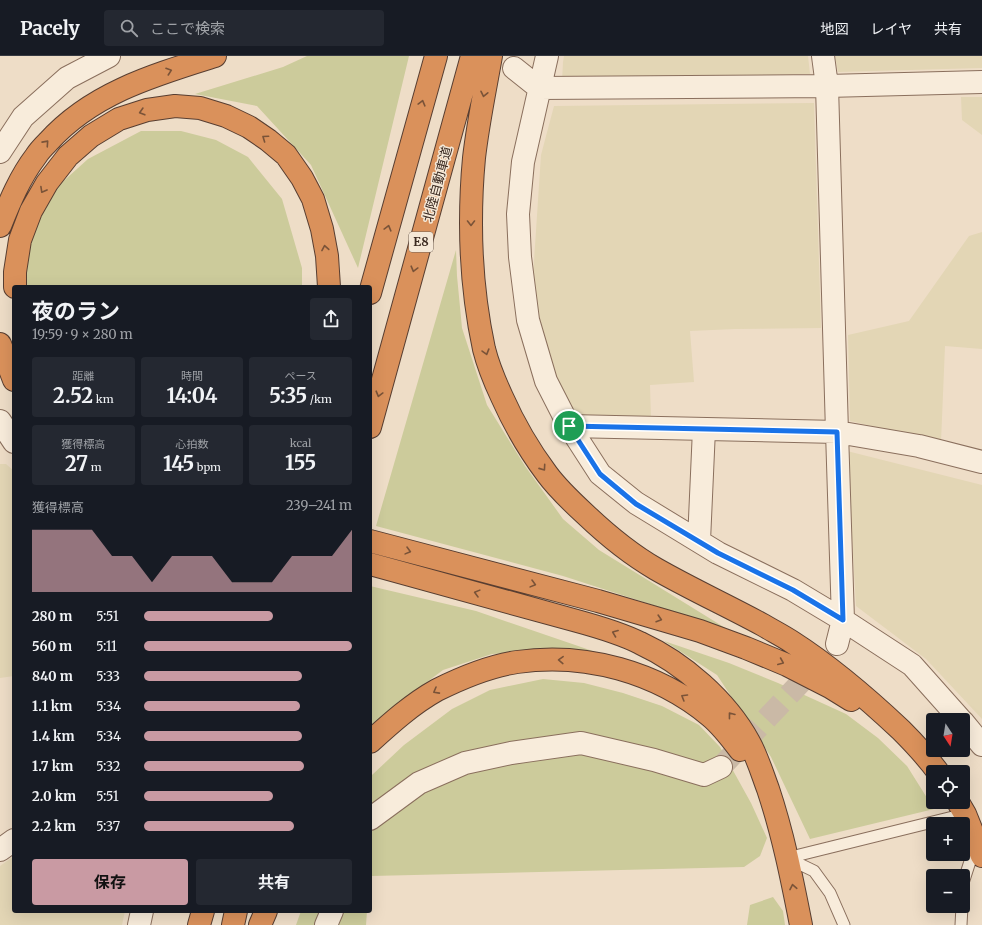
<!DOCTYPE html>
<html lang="ja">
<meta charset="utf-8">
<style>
body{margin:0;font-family:Merriweather,"Noto Sans JP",serif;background:#242831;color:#f1f3f6;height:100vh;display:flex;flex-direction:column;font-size:15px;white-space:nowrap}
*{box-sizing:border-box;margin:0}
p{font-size:13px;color:#9ea1a6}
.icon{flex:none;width:22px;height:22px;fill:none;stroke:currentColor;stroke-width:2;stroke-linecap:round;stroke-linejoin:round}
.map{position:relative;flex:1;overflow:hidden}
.details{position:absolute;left:12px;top:229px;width:360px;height:628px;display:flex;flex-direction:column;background:#171b24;border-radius:4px;box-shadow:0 4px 16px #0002}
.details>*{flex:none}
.needle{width:26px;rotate:168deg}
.fabs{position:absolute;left:926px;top:657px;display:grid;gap:8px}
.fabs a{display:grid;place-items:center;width:44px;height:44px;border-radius:4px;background:#171b24;box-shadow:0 4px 16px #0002;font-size:20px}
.pin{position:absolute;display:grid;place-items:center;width:34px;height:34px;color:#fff;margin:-17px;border:2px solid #fff;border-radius:50%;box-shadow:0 1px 4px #0007}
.round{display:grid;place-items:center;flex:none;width:42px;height:42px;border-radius:4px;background:#242831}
.head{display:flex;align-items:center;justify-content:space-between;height:68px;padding:0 20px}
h1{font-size:22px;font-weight:700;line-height:30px}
.stats{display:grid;grid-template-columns:repeat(3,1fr);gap:6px;height:68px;padding:4px 20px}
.stats div{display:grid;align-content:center;border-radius:4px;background:#242831;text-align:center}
.stats b{font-size:20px;font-weight:700}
.stats small{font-size:11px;font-weight:400}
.stats p{font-size:11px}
.chart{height:112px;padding:8px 20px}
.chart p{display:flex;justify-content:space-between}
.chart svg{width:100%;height:72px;margin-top:4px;fill:#c99aa3;opacity:.7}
.action{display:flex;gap:8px;margin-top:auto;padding:8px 20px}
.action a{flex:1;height:46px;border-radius:4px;background:#c99aa3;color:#111;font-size:16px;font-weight:700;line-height:46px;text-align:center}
.action a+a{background:#242831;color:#f1f3f6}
ul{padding:0 20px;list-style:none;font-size:13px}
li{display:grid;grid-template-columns:64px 48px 1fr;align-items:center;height:30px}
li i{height:10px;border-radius:5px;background:#c99aa3}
header{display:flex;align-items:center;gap:24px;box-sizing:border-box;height:56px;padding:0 20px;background:#171b24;border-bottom:1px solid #363941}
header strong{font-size:19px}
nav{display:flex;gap:22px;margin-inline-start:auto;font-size:14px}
.search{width:280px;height:36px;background:#242831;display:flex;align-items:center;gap:10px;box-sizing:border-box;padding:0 14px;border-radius:4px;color:#9ea1a6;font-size:15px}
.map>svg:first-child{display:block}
</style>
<header>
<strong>Pacely</strong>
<div class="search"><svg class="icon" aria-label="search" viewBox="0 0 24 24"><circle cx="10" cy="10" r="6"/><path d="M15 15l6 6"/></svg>ここで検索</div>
<nav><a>地図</a><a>レイヤ</a><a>共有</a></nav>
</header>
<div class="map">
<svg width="982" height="869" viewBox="0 0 982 869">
<rect width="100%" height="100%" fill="#eeddc7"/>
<path fill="#e3d6b5" d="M564 0H808L810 18 562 25 563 6Z
M835 0H982V12L838 16Z
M961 41H982V79L962 64Z
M814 47 821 272 735 273 690 275 694 326 650 329 651 362 575 361 556 324 539 269 533 220 541 99 554 50Z
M982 176V293L945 290 941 386 850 365 848 279 909 265 969 180Z
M847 395 982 429V663L926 603 856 550Z
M0 408H6L14 415V620L0 622Z
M14 800V855H125L122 869H0V810Z"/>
<path fill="#cccb9b" d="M307 0H409L358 212 311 109 257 50 195 38 283 11Z
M141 75H181L216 84 248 101 282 143 302 212V231H25L24 226 30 177 58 130 88 103Z
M456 194 457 220 462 272 487 349 525 410 563 463 599 494 727 573 563 520 376 470Z
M370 530 476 555 619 604 540 595 492 598 443 614 403 644 370 670Z
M664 585 729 607 778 627 846 658 878 682 907 710 934 753 810 783 771 701 717 619Z
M543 623 584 627 623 637 662 650 699 669 720 691 751 747 767 782 760 800 744 811 371 820 370 830V722L372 719 404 689 452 653 490 634Z
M773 841 783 855 785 869H747L750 849Z
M301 855H367L366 869H296Z"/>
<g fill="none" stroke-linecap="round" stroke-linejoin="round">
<path stroke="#cab9a6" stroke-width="22" stroke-dasharray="22 11" stroke-linecap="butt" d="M721 711 837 588"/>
<defs>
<path id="service" d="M787 802 965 758
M787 802 814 815 830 837 844 869
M963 827 975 790
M961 869 962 850"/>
<path id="minor" d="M547 0 523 106 518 158 520 201 528 264 546 325 569 370 837 376 919 390 982 406
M823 0 827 30 837 376 843 564 837 588
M514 12 539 32 827 30 982 26
M0 96 23 61 67 22 109 0
M0 365 14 386
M569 370 600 418 636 447 718 497 793 534 843 564 912 609 961 664
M699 485 704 373
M963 666 982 689
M370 763 419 727 465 707 511 697 581 687 654 704 704 719 721 711
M0 794 14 784
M139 869 142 855
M326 869 332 855"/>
<path id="motorway" d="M491 0C485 34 478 67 474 102 472 123 471 145 471 167 471 209 475 251 484 293 488 309 495 326 502 341 514 368 529 394 547 418 558 433 572 446 585 458 607 479 630 498 656 513 691 533 728 550 763 569 773 575 783 580 792 586 831 611 867 642 901 674 914 687 927 701 938 716
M0 170C10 145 20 121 36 100 39 95 44 90 48 86 92 37 154 19 215 0
M15 231V216L20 184 31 155 47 127 68 100 91 80 119 63 147 54 175 50 200 52 226 60 249 71 268 84 286 99 302 122 313 143 322 173 327 200 329 231
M370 237 436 0
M0 288 14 324
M370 371 472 0
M370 485 598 545 700 575 746 592 787 609 830 631 851 644
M370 508 577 565C599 571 620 577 640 587 683 607 726 644 749 686 757 700 762 717 768 733 783 778 792 823 801 869
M370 686C391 667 412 648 437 634 461 622 490 610 517 606 585 596 657 616 710 660 721 669 731 682 740 694
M958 746 965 758 982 800
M199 869 203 855
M233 869 236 855
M260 869 266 855"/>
</defs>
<use href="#service" stroke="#8a6f5d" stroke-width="13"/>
<use href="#minor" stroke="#8a6f5d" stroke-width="24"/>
<use href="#motorway" stroke="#583e31" stroke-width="24"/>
<use href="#service" stroke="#f8ecdb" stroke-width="11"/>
<use href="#minor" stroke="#f8ecdb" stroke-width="22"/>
<use href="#motorway" stroke="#da915b" stroke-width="22"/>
</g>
<defs><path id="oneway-chevron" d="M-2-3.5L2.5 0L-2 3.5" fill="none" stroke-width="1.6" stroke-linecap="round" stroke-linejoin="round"/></defs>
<g stroke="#7a5338">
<use href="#oneway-chevron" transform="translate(169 15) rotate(-19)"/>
<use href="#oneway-chevron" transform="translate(484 38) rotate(102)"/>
<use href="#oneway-chevron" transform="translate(422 47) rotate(-75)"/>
<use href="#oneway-chevron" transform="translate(142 56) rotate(164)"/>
<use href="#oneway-chevron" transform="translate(265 82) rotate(-145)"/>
<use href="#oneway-chevron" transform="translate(46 87) rotate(-48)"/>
<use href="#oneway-chevron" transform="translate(43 134) rotate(119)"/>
<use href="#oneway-chevron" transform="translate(471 167) rotate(90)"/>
<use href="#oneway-chevron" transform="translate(388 172) rotate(-75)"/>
<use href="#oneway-chevron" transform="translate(325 192) rotate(-100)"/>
<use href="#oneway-chevron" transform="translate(414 213) rotate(105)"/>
<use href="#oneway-chevron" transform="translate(486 296) rotate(74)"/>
<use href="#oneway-chevron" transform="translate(379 338) rotate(105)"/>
<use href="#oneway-chevron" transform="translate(543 412) rotate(55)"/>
<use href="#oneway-chevron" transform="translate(408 495) rotate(15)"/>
<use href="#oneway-chevron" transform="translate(533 528) rotate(15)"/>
<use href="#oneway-chevron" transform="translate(477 537) rotate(-165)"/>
<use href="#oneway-chevron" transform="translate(659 563) rotate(17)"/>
<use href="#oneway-chevron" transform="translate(615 577) rotate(-159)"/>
<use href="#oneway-chevron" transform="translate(561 604) rotate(-178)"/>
<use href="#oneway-chevron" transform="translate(781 606) rotate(23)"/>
<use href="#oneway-chevron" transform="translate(436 635) rotate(151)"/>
<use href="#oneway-chevron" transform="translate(684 641) rotate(-149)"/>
<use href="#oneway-chevron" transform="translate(731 659) rotate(-128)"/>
<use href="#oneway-chevron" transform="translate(793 831) rotate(-101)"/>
</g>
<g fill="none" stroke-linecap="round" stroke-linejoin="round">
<defs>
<path id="route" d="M569 370 837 376 843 564 793 534 718 497 636 448 600 418Z"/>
</defs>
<use href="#route" stroke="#fff" stroke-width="8"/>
<use href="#route" stroke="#1a73e8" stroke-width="5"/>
</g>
<g text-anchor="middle" stroke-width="3" stroke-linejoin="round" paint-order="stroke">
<rect fill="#f5e8d7" stroke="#726257" stroke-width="1" x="409" y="176" width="24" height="20" rx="3"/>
<g font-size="12" font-weight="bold" fill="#3a2920">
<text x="421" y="190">E8</text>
</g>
<g font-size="13" fill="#3a2920" stroke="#f5e8d7">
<text transform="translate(437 128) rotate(-75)" y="5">北陸自動車道</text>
</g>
</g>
</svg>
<div class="fabs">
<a><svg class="needle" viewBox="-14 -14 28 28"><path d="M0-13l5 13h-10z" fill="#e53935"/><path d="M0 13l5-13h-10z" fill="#9ea1a6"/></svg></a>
<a><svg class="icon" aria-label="locate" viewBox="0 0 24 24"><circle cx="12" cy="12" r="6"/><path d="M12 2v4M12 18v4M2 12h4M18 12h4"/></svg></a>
<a>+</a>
<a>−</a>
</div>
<div class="pin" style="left:569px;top:370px;background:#1e9e55"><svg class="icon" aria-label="arrive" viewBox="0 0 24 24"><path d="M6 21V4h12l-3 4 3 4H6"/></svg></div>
<section class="details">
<div class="head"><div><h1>夜のラン</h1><p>19:59 · 9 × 280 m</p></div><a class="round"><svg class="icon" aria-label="share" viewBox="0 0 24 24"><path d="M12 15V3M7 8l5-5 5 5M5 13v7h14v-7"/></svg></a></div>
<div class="stats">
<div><p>距離</p><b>2.52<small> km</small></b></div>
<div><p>時間</p><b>14:04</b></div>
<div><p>ペース</p><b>5:35<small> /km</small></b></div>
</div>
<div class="stats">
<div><p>獲得標高</p><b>27<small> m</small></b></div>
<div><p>心拍数</p><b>145<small> bpm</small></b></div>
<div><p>kcal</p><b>155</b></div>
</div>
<div class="chart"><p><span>獲得標高</span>239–241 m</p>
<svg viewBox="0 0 160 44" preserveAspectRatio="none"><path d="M0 44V6L10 6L20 6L30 6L40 22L50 22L60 38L70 22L80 22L90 22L100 38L110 38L120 38L130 22L140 22L150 22L160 6V44z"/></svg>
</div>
<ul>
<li><b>280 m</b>5:51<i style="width:62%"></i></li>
<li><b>560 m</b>5:11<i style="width:100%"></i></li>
<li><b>840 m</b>5:33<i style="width:76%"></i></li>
<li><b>1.1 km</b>5:34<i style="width:75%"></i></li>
<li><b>1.4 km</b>5:34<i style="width:76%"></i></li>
<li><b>1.7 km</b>5:32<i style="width:77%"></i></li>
<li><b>2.0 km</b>5:51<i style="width:62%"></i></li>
<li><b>2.2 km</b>5:37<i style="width:72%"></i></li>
</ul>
<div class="action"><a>保存</a><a>共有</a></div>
</section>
</div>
